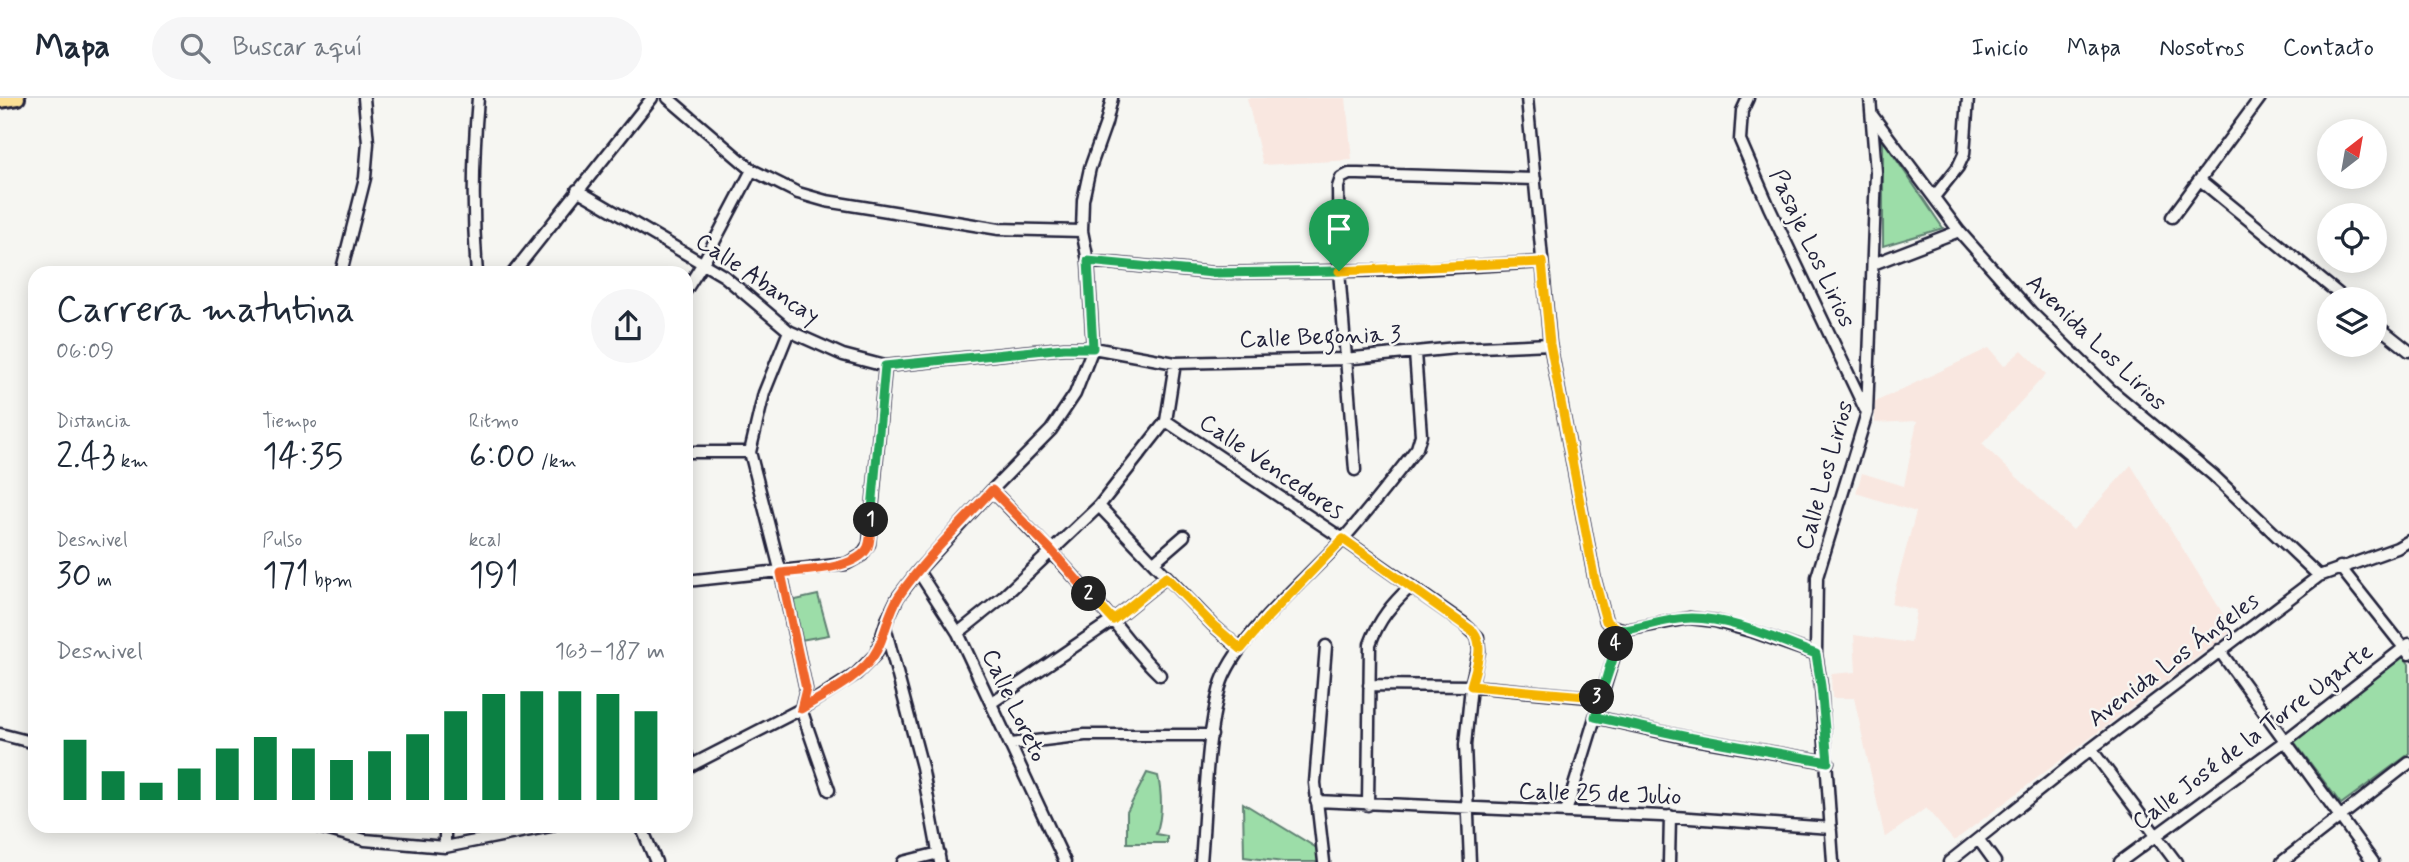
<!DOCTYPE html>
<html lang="es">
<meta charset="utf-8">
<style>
body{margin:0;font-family:Mynerve,sans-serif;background:#f6f6f7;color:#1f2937;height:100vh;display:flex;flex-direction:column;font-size:26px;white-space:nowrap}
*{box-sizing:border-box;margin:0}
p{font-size:23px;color:#747a83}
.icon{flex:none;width:38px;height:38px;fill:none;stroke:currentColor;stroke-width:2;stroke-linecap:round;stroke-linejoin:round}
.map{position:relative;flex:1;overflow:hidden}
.drawer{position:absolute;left:28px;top:168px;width:665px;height:567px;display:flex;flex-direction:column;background:#fff;border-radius:21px;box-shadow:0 4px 18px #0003}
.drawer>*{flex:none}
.needle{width:46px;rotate:31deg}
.controls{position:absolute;left:2317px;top:21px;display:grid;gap:14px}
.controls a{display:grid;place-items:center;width:70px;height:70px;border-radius:50%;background:#fff;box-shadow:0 4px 18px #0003;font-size:35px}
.pin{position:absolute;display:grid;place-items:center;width:60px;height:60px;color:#fff;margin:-72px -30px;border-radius:50% 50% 50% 0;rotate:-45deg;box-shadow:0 0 7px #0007}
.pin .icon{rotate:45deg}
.km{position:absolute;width:35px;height:35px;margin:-18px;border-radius:50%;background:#222;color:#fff;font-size:19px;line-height:35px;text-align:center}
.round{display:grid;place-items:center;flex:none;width:74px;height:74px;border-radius:37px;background:#f6f6f7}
.summary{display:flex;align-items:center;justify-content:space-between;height:119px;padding:0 28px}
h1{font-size:38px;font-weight:600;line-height:52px}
.figures{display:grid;grid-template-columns:repeat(3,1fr);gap:10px;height:119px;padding:7px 28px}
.figures div{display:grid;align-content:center}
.figures b{font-size:35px;font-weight:600}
.figures small{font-size:19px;font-weight:400}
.figures p{font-size:19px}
.chart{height:196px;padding:14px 28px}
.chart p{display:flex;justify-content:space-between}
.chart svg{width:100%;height:126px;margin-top:7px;stroke:#0b8043;stroke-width:6}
header{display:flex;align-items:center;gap:42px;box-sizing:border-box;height:98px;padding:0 35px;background:#fff;border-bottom:2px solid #e0e1e3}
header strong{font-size:33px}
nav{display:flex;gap:38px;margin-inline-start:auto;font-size:24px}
.search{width:490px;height:63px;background:#f6f6f7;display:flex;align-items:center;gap:18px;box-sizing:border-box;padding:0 24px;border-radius:38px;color:#747a83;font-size:26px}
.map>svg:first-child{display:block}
</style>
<header>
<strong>Mapa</strong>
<div class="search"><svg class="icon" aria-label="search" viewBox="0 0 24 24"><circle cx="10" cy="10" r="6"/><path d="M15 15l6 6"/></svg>Buscar aquí</div>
<nav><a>Inicio</a><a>Mapa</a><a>Nosotros</a><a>Contacto</a></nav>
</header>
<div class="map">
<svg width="2409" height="764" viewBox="0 0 2409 764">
<rect width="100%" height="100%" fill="#f6f6f2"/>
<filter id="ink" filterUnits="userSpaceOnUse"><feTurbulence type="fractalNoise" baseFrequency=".0143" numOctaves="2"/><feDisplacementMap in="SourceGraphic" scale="14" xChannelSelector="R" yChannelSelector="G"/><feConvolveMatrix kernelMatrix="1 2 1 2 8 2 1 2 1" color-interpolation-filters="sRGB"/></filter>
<g filter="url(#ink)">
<path fill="#f9e7e0" d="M1247 0H1346L1352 62 1263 67Z
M1989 250 2004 268 2022 252 2046 276 1982 346 2073 432 2131 367 2233 532 1954 743 1926 710 1885 740 1854 600H1832L1831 576 1856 574 1854 537 1911 545 1916 512 1891 506 1916 414 1856 395 1862 375 1904 388 1917 323 1875 325V304Z"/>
<path fill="#9cdda8" stroke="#5f8072" stroke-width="2" d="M1883 42 1943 130 1883 148Z
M818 497 829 537 800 542 791 513V503Z
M2403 558 2409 566V656L2341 706 2293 642Z
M1147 675 1158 678C1162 698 1163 717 1156 736L1167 738V745H1127V714Z
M1243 705 1320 752 1319 764H1283L1244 759Z"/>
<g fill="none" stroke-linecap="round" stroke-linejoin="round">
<defs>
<path id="minor" d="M668 0 752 72 798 95 826 103 999 131 1082 133
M1527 0 1550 246 1595 483 1606 523 1611 528 1626 532 1689 520 1715 523 1754 534 1816 556
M1748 0 1742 13 1740 42 1769 109 1865 311
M1872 17 1959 133 2031 214 2111 292 2213 377 2319 478
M2200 82 2345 201
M577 92 724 178 789 233 843 257 885 268 1064 250H1093L1175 265 1344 261 1456 250 1550 246
M1934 99 1958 69 1964 56 1968 0
M2172 119 2260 0
M1088 163 1213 175 1402 172 1542 164
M1873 166 1959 133
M341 175 365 80 368 45 364 0
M477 175C472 116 473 58 478 0
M513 175 652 0
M686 192 703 165 752 72
M2375 226 2409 253
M789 233 764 295 750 354 781 475 806 591 801 611 829 692
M1166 323 1343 441 1463 525 1478 539 1479 553 1471 588 1465 647 1470 764
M686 354H750
M1355 372 1339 173 1338 89 1341 80 1349 76H1358L1535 81
M992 392C1030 431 1067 470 1103 511 1122 533 1138 557 1160 577
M1099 408 1213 527 1240 551
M1154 464 1184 438
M2340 469 2409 556
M918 473 958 535 1065 764
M686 483 846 466 862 457 869 446 885 268
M885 529 922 669 940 764
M958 535 1003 499 1099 408 1166 323 1175 265
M2219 552 2373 764
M1369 587 1471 588 1600 600
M991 605 1113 522 1166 479
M1595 619 1688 640 1828 664
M0 636 35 645
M1011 646 1085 637H1212
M2091 651 2176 764
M686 655 691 668
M686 670 801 611 856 576 876 556 887 522 898 499 918 473 992 392 1051 332 1075 296 1093 250 1088 163 1082 133 1083 102 1090 70 1106 25 1112 0
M1316 703 1661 718 1831 730
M1368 707 1370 546C1379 521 1392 506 1411 488
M1566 714 1614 558 1618 531
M315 728 365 742 445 749 551 728
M445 728V749
M641 728 656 764
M1979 742 1995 764
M903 764 939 755
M1201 764C1206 707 1205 644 1220 589 1233 541 1309 479 1343 441 1369 412 1393 381 1417 350L1421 337 1415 255
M1324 764 1315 685 1326 548
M1669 764 1670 718
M1833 764 1821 588 1816 556 1817 479 1867 315 1876 74 1870 0
M1949 764 2091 651 2319 478 2397 450 2409 443
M2120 764 2285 643 2409 546
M2282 764 2409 665"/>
<path id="major" d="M0 3 18 0"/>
</defs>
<use href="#minor" stroke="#22223b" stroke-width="15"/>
<use href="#major" stroke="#22223b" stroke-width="18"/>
<use href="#minor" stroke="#f6f6f2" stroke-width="10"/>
<use href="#major" stroke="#fbdf96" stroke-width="12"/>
</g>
</g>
<g fill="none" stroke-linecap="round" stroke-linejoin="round" filter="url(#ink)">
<defs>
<path id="split-1" d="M871 422 885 268 1064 250H1093L1088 163 1213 175 1339 173"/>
<path id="split-2" d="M871 422C871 430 871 441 868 449 857 472 804 472 781 475L806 591 801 611C824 597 865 577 877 552 886 535 888 515 899 498 926 459 961 426 992 392L1051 452 1089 496"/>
<path id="split-3" d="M1089 496 1113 522 1166 479 1213 527 1241 551 1268 519 1343 441 1474 534C1485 548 1475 572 1471 588L1597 599"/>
<path id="split-4" d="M1597 599 1600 600 1614 558 1618 531 1626 532C1647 528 1670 520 1691 520 1733 520 1777 542 1816 556L1821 588 1828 664 1688 639 1595 619 1616 546"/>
<path id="split-5" d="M1339 173 1542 164 1550 246 1595 483 1606 523 1618 531 1616 546"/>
</defs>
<use href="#split-1" stroke="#fff" stroke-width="14"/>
<use href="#split-2" stroke="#fff" stroke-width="14"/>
<use href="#split-3" stroke="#fff" stroke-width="14"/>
<use href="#split-4" stroke="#fff" stroke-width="14"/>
<use href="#split-5" stroke="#fff" stroke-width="14"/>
<use href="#split-1" stroke="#22a559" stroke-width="9"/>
<use href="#split-2" stroke="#f0652b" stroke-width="9"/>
<use href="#split-3" stroke="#f5b400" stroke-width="9"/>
<use href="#split-4" stroke="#22a559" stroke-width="9"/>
<use href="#split-5" stroke="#f5b400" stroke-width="9"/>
</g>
<g text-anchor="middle" stroke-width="5" stroke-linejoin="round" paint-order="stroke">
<g font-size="24" fill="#22223b" stroke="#f6f6f2">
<text transform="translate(1813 150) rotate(65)" y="8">Pasaje Los Lirios</text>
<text transform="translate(758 180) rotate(34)" y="8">Calle Abancay</text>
<text transform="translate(1320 238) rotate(-2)" y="8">Calle Begonia 3</text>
<text transform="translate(2097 244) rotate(44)" y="8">Avenida Los Lirios</text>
<text transform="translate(1272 368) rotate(34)" y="8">Calle Vencedores</text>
<text transform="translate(1824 377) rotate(-74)" y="8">Calle Los Lirios</text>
<text transform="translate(2173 561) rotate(-37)" y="8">Avenida Los Ángeles</text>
<text transform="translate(1015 607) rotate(65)" y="8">Calle Loreto</text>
<text transform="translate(2252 638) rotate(-37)" y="8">Calle José de la Torre Ugarte</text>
<text transform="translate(1600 695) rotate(2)" y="8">Calle 25 de Julio</text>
</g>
</g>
</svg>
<div class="controls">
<a><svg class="needle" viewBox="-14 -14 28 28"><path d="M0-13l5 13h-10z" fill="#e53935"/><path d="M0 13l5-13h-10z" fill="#747a83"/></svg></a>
<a><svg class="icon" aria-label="locate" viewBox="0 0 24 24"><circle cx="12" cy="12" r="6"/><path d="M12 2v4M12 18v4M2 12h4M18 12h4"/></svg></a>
<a><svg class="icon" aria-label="layers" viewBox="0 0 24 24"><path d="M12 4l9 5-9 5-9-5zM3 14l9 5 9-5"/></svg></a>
</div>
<div class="pin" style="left:1339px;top:173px;background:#1e9e55"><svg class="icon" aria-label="arrive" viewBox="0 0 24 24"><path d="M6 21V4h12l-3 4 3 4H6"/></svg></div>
<b class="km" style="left:871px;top:422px">1</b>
<b class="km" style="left:1089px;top:496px">2</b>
<b class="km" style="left:1597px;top:599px">3</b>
<b class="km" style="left:1616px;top:546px">4</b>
<section class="drawer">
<div class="summary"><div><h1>Carrera matutina</h1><p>06:09</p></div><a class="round"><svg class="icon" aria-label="share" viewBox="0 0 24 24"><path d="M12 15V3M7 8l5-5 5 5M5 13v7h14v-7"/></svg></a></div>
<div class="figures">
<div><p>Distancia</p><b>2.43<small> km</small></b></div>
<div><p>Tiempo</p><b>14:35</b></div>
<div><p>Ritmo</p><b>6:00<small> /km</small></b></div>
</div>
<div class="figures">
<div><p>Desnivel</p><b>30<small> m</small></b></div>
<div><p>Pulso</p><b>171<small> bpm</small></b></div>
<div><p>kcal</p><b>191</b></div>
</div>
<div class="chart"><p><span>Desnivel</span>163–187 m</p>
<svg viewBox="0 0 160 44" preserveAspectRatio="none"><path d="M5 44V23M15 44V34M25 44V38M35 44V33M45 44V26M55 44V22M65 44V26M75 44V30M85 44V27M95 44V21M105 44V13M115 44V7M125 44V6M135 44V6M145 44V7M155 44V13"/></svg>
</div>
</section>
</div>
